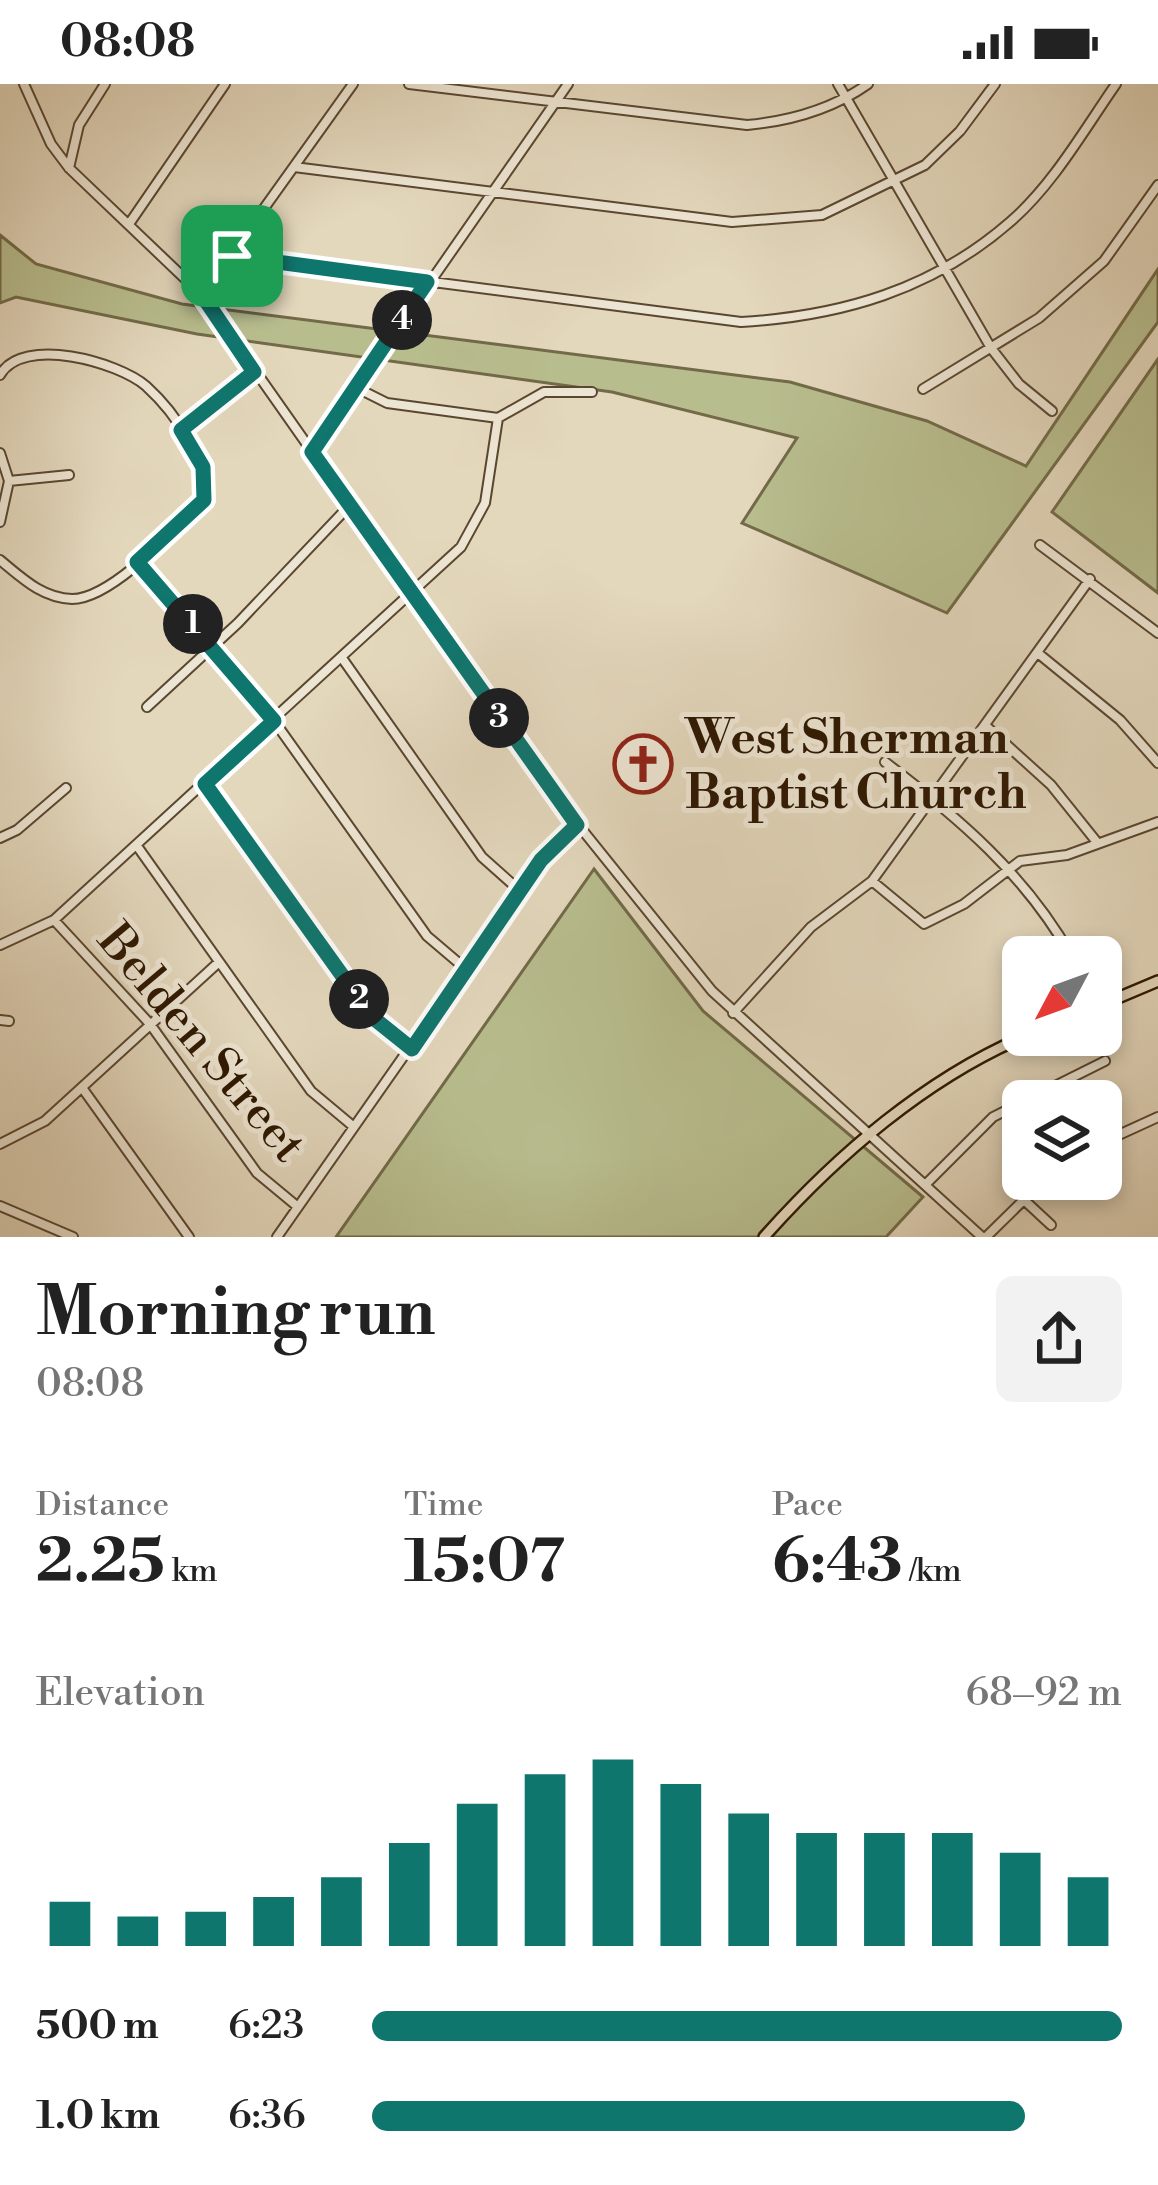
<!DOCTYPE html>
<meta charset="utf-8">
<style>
body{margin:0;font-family:"Libre Bodoni",serif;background:#f2f2f2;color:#222;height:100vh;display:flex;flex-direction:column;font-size:45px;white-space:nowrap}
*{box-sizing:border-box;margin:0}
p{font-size:39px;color:#767676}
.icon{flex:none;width:66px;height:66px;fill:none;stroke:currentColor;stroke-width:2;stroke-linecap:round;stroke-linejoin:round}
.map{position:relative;height:1153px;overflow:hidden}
.drawer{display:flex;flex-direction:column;background:#fff;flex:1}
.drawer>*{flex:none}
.needle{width:78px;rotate:229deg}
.tools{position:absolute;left:1002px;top:852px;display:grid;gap:24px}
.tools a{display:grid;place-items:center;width:120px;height:120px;border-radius:18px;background:#fff;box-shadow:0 6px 18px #0003;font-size:60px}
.pin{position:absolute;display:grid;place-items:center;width:102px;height:102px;color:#fff;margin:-51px;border-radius:24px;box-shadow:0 6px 18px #0006}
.km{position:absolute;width:60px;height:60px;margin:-30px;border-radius:50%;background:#222;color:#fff;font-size:33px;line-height:60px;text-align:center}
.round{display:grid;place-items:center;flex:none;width:126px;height:126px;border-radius:18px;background:#f2f2f2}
.headline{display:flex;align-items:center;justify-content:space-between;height:204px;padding:0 36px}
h1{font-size:66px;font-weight:800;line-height:90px}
.stats{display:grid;grid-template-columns:repeat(3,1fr);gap:18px;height:204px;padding:12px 36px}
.stats div{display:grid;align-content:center}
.stats b{font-size:60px;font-weight:800}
.stats small{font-size:33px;font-weight:400}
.stats p{font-size:33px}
.chart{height:336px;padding:24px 36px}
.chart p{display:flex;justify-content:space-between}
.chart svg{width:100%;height:216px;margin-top:12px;stroke:#0f766e;stroke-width:6}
ul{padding:0 36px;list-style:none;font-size:39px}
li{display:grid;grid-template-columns:192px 144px 1fr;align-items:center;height:90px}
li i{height:30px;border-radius:15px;background:#0f766e}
.status{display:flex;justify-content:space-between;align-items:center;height:84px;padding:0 60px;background:#fff;direction:ltr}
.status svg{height:33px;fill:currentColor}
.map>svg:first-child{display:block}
</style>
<div class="status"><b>08:08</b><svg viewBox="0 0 49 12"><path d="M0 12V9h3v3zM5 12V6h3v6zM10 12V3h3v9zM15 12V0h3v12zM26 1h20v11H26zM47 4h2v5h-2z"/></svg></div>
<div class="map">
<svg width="1158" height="1153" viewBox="0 0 1158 1153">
<rect width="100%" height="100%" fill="#e3d7bc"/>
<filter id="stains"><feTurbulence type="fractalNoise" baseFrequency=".00167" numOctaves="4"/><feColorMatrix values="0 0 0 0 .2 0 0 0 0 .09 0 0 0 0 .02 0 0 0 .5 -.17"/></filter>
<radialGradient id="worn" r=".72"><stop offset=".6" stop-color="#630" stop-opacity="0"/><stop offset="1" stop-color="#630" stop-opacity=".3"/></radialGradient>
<path fill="#b8bd8e" stroke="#726a48" stroke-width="3" d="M0 151 36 180 182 220 790 298 927 337 1026 382 1158 185V238L947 529 742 439 797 354 612 308 197 250 16 213 0 219Z
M1158 275V509L1052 428Z
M594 785 703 927 923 1113 886 1153H336Z"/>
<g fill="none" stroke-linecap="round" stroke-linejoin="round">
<defs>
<path id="minor" d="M24 0 51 60 69 84 202 211 547 702 712 907 982 1153
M409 0 747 41C791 37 831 26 868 0
M838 0 991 264 1019 300 1052 327
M294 83 732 138 822 131 925 81 960 47 995 0
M69 84 79 41 105 0
M129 140 225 0
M232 172 741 238C841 232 932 206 1010 138 1053 101 1084 46 1116 0
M202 211 353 0
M0 291C23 251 118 278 146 302 179 332 203 372 204 416 176 444 112 515 72 515 42 514 22 494 0 476
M357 304 387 319 498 334
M923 305 1039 234 1104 177 1158 101
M498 334 544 308H592
M181 346 254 288
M312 368 568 0
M0 369 9 397 0 438
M9 397 69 391
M1040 461 1158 549
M137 478 255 610 427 852 467 886
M1039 570 1120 636 1158 679
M342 574 482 773 519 806
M147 623 238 539 349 422
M987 643 1051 701 1096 757
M885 678C959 734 1026 791 1072 873
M205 699 372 933 411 965
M0 754 17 746 66 704
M137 762 311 1007 354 1043
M872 797 924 840 964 820 1020 777 1067 771 1158 738
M54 836 150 940 257 1089 298 1123
M0 861 54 836 461 463 485 419 498 334
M733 929 811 843 872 797 1090 495
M0 936 9 937
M83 1005 189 1153
M1101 1059 1158 1033
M0 1060 45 1037 219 878
M925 1101 993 1033 1105 977
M1023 1115 1051 1141
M0 1122 73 1153
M277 1153 541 776 577 741
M986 1153 1045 1095"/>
<path id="major" d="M1101 921 1158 897
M764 1153C836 1072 927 993 1028 951"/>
</defs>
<use href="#minor" stroke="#5a4730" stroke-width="12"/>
<use href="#major" stroke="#2d1701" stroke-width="14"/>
<use href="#minor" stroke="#ede5d3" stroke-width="8"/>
<use href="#major" stroke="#e3d7bc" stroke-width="9"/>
</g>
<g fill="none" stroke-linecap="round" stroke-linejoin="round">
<defs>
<path id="route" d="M232 172 427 198 312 368 577 741 541 776 412 965 372 933 205 700 274 637 137 478 204 416 203 383 181 346 254 288 202 211Z"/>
</defs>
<use href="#route" stroke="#fff" stroke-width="24"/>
<use href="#route" stroke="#0f766e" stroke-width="15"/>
</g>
<defs>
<symbol id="church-ring" viewBox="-11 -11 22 22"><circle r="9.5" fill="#ede5d3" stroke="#8f2418" stroke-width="1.5"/><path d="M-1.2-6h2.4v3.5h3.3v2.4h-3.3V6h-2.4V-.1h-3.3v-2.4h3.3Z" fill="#8f2418"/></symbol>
</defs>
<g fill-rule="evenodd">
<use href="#church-ring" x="610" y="647" width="66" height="66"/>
</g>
<g text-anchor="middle" stroke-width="10" stroke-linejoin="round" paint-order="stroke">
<g font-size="48" font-weight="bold" fill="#2d1701" stroke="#ede5d3" text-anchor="start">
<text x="685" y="669">West Sherman<tspan x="685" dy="55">Baptist Church</tspan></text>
</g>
<g font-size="48" fill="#2d1701" stroke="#ede5d3">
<text transform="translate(203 958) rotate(50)" y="17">Belden Street</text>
</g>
</g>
<rect width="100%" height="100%" filter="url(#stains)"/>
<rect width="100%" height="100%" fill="url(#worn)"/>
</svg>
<div class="tools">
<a><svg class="needle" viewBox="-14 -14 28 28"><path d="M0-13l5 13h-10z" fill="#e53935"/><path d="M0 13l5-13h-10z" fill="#767676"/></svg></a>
<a><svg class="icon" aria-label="layers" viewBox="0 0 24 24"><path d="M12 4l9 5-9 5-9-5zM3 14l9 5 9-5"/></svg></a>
</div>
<div class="pin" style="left:232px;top:172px;background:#1e9e55"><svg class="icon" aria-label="arrive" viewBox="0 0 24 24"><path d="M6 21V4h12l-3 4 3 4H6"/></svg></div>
<b class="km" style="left:193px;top:540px">1</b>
<b class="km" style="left:359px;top:915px">2</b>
<b class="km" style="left:499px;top:634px">3</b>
<b class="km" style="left:402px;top:236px">4</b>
</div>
<section class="drawer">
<div class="headline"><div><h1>Morning run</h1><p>08:08</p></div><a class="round"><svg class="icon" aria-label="share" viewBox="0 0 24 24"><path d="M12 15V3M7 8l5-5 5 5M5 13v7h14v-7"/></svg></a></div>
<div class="stats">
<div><p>Distance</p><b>2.25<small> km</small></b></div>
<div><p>Time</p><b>15:07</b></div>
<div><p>Pace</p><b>6:43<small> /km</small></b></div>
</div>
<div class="chart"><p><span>Elevation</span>68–92 m</p>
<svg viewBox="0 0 160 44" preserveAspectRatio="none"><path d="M5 44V35M15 44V38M25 44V37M35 44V34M45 44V30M55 44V23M65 44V15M75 44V9M85 44V6M95 44V11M105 44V17M115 44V21M125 44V21M135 44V21M145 44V25M155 44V30"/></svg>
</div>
<ul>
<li><b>500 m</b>6:23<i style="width:100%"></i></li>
<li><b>1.0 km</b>6:36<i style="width:87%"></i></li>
</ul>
</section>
